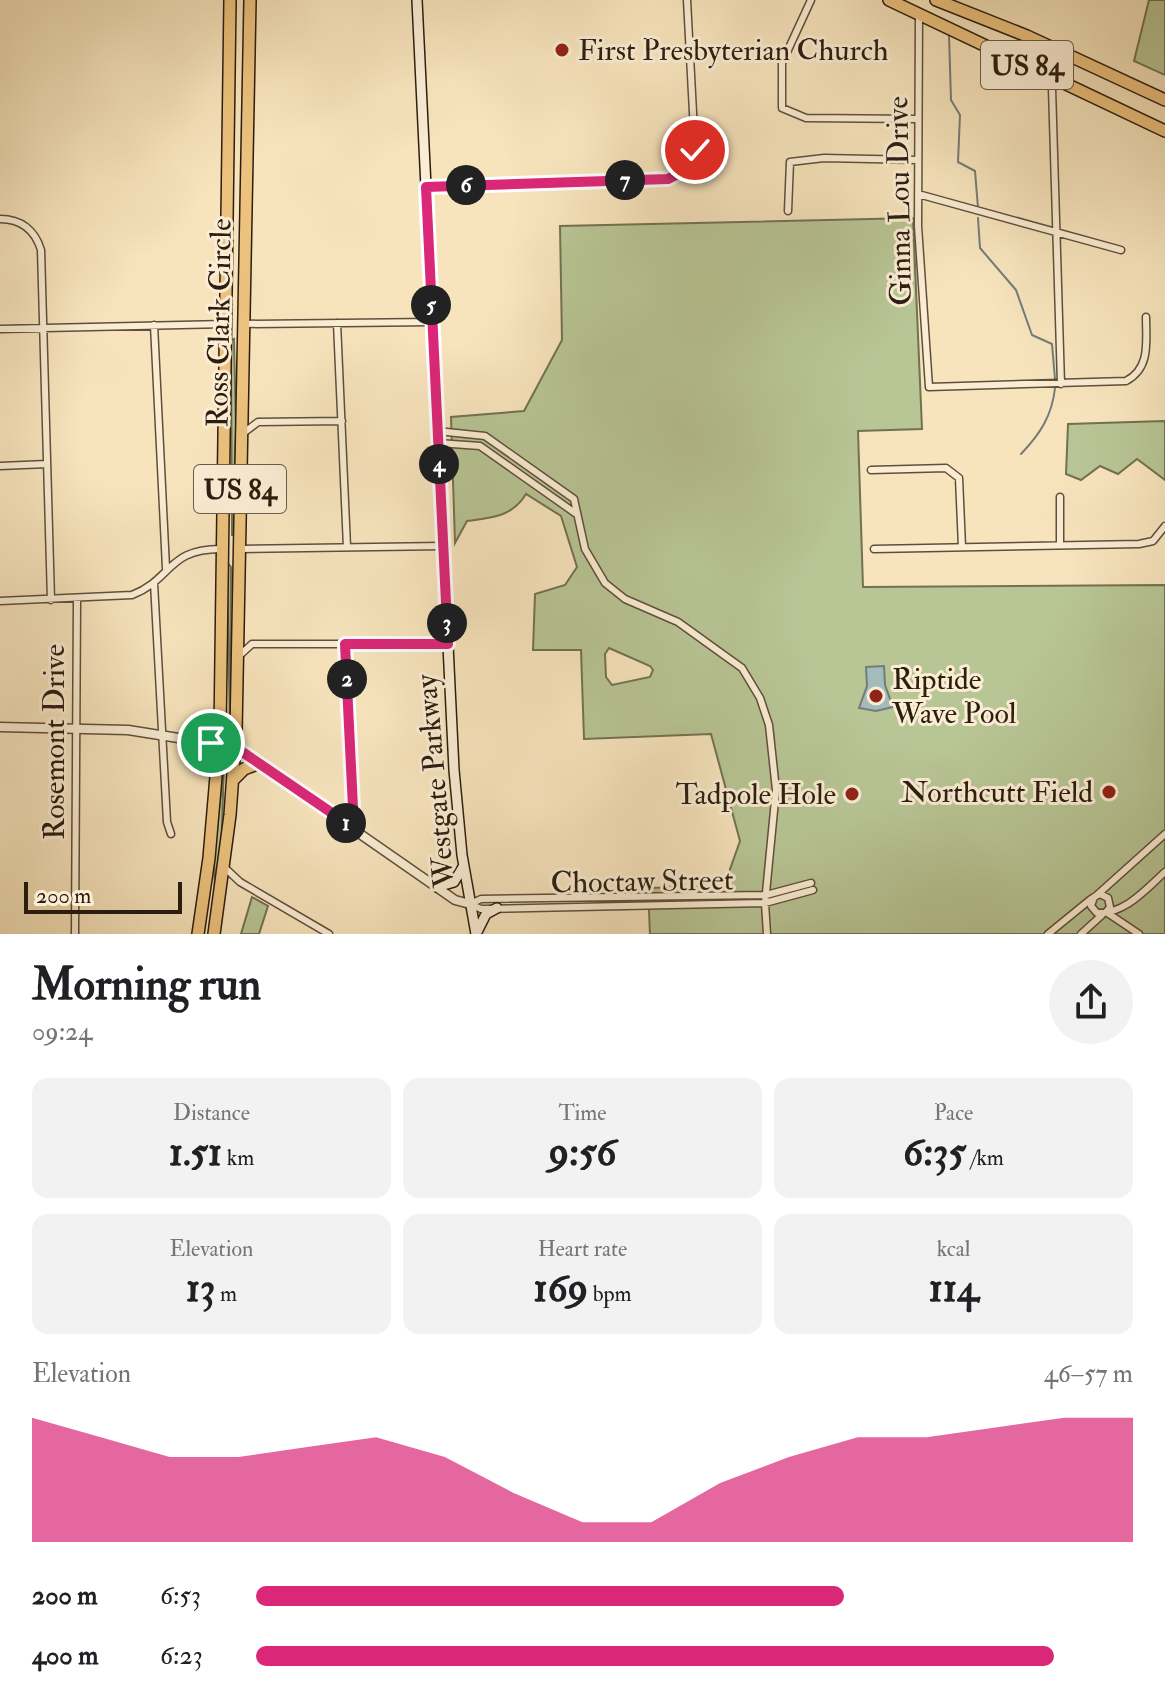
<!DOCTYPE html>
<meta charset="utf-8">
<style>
body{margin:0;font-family:"IM FELL Double Pica",serif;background:#f2f2f2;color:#202124;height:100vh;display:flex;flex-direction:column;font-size:30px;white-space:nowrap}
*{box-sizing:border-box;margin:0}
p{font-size:26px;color:#757577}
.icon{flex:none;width:44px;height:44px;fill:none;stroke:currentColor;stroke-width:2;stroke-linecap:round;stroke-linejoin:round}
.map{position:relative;height:934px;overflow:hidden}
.drawer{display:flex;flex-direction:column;background:#fff;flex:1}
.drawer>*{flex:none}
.scale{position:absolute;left:24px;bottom:20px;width:158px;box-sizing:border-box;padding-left:8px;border:4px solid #2c1d0f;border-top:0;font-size:22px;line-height:28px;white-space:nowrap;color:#2c1d0f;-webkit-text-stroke:6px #faedd4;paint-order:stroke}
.pin{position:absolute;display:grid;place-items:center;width:68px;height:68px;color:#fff;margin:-34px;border:4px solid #fff;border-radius:50%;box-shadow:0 2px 8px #0007}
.km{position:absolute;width:40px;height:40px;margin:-20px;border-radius:50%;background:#222;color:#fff;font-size:22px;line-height:40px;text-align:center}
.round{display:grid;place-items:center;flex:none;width:84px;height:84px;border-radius:42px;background:#f2f2f2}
.headline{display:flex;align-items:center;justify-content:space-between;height:136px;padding:0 32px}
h1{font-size:44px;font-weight:800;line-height:60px}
.figures{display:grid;grid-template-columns:repeat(3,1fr);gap:12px;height:136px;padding:8px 32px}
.figures div{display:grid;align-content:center;border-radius:16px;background:#f2f2f2;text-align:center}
.figures b{font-size:40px;font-weight:800}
.figures small{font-size:22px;font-weight:400}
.figures p{font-size:22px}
.chart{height:224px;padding:16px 32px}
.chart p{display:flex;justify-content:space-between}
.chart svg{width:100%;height:144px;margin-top:8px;fill:#db2777;opacity:.7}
ul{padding:0 32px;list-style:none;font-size:26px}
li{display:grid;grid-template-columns:128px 96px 1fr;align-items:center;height:60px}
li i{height:20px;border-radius:10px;background:#db2777}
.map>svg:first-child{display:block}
</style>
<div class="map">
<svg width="1165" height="934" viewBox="0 0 1165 934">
<rect width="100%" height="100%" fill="#f7e4bd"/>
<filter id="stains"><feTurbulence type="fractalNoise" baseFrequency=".0025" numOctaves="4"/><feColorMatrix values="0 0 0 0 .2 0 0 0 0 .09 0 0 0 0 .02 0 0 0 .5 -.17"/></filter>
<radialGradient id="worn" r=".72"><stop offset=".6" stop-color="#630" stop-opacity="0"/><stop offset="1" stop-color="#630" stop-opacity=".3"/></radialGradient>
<path fill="#b8c595" stroke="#727152" stroke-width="2" fill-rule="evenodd" d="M1149 0H1165V75L1134 61Z
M913 218 922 429 858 431 863 587 1165 585V934H650L648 888 724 886 740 841 711 734 584 739 581 650H533L535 594 565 585 577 567 561 516 526 494C512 517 491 518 467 521L455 543 451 417 524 411 562 340 560 226ZM609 648 650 666 653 670 650 677 612 685 606 677 605 654Z
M234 339 236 432 232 536 231 340Z
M1165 421V480L1137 459 1118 474 1100 466 1081 480 1066 474 1068 424Z
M227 562 231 567 230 733Z
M224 762 221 858 215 891 214 859Z
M252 897 268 906 259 934H241Z"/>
<path fill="#a2bcbc" stroke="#737c77" stroke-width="2" d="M884 666 885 685 893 707 876 711 859 708 867 686 866 667Z"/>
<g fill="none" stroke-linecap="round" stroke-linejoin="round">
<path stroke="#737c77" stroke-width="2" d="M949 35 951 100 960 115 958 162 975 171 978 208
M978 218 980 248 1016 290 1032 335 1052 344 1055 379
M1021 454C1040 434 1052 416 1055 388"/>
<defs>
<path id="minor" d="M811 0 782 63V108L806 118 918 119
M919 14 918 226 929 387 1126 381C1151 368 1146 341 1146 317
M1055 78 1052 88 1061 384
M426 187 668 179 684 172 695 150 687 0
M918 194 1121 250
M788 211 790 162 824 158 918 160
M0 219C21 219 35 230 41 250L51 600
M337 323 347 547
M243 324 432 322
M154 325 166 568
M0 329 226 324
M437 431 485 436 574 499 585 549 605 583 625 599 678 622 728 658 742 668 760 698 769 725 776 790 765 903 767 934
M242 434 258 422 342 421
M438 443 480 446 575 513
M0 466 47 464
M871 470 946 468 959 478 962 547
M1060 497V545
M239 549 443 546
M874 549 1139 544 1153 541 1165 526
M154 583 167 822 171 834
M0 601 132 595C173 579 167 548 223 549
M345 644 354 828
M240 655 252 644H448
M224 867 240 882 329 934
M1097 895 1165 834
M470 904 481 909 765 903 813 890
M470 904 481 899 766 895 811 883
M1106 912 1110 907 1108 898 1100 894 1094 897 1091 906 1097 913C1125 914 1145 890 1165 872
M1106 912 1139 934
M75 934 77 599
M1048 934 1091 899
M1081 934 1102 915"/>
<path id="tertiary" d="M0 727 128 730 235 747 455 900 470 904"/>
<path id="secondary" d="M417 0 454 770 462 855 476 934
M437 887 454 882 463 867
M476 934 486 914 497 908"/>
<path id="trunk" d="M889 0 1165 131
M936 0 1027 36 1165 100
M1037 67 1056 65 1065 53
M189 739 207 730 220 715
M199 741 217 762
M233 780 244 769 260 763
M198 934 209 858 220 730 230 0
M214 934 230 815 236 732 250 0"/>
</defs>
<use href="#minor" stroke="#5f4f3a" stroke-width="9"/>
<use href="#tertiary" stroke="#5f4f3a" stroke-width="11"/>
<use href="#secondary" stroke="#2c1d0f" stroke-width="12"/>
<use href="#trunk" stroke="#2c1d0f" stroke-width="14"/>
<use href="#minor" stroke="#faedd4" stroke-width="6"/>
<use href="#tertiary" stroke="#faedd4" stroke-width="8"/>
<use href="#secondary" stroke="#faedd4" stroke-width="9"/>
<use href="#trunk" stroke="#ecc27e" stroke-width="11"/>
</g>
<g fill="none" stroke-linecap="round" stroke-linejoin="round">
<defs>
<path id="route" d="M211 743 235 747 354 828 345 644H448L426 187 668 179 687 169 695 150"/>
</defs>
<use href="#route" stroke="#fff" stroke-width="16"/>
<use href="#route" stroke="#db2777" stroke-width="10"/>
</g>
<g fill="#8f2418" stroke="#faedd4" stroke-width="3">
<circle cx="562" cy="50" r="8"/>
<circle cx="876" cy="696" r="8"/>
<circle cx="1109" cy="792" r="8"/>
<circle cx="852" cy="794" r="8"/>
</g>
<g text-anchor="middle" stroke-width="6" stroke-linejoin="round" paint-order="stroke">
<g fill="#faedd4" stroke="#6a5b4a" stroke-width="2">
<rect x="981" y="41" width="92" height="48" rx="6"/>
<rect x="194" y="465" width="92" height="48" rx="6"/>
</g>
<g font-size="28" font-weight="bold" fill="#2c1d0f">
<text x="1027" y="75">US 84</text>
<text x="240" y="499">US 84</text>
</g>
<g font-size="30" fill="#2c1d0f" stroke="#faedd4" text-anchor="start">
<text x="578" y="60">First Presbyterian Church</text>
<text x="892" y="689">Riptide<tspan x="892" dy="34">Wave Pool</tspan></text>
<text x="1093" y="802" text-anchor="end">Northcutt Field</text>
<text x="836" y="804" text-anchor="end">Tadpole Hole</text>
</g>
<g font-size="30" fill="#2c1d0f" stroke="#faedd4">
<text transform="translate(899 201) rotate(-91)" y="10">Ginna Lou Drive</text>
<text transform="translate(219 323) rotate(-89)" y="10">Ross Clark Circle</text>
<text transform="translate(54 742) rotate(-90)" y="10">Rosemont Drive</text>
<text transform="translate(435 781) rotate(-95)" y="10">Westgate Parkway</text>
<text transform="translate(642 881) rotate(-1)" y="10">Choctaw Street</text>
</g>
</g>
<rect width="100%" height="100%" filter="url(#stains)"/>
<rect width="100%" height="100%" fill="url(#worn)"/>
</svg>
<div class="scale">200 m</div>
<div class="pin" style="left:211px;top:743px;background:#1e9e55"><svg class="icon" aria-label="arrive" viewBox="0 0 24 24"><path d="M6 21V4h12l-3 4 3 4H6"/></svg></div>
<div class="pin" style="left:695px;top:150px;background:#d93025"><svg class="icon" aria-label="check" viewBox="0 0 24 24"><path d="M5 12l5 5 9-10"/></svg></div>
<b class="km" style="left:346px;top:823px">1</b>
<b class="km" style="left:347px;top:679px">2</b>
<b class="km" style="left:447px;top:623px">3</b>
<b class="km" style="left:439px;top:464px">4</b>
<b class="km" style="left:431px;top:305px">5</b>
<b class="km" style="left:466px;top:185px">6</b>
<b class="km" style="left:625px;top:180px">7</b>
</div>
<section class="drawer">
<div class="headline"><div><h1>Morning run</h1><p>09:24</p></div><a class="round"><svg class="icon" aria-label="share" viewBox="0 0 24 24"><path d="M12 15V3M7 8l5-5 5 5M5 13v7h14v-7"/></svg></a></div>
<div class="figures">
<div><p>Distance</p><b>1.51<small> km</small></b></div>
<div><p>Time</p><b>9:56</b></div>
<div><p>Pace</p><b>6:35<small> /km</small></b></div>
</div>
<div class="figures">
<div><p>Elevation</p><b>13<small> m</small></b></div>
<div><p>Heart rate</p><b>169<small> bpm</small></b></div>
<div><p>kcal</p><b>114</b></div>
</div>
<div class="chart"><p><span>Elevation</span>46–57 m</p>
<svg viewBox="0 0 160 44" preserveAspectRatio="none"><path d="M0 44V6L10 12L20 18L30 18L40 15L50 12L60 18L70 29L80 38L90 38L100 26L110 18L120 12L130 12L140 9L150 6L160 6V44z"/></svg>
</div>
<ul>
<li><b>200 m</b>6:53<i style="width:67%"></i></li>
<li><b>400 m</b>6:23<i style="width:91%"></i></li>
</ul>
</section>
